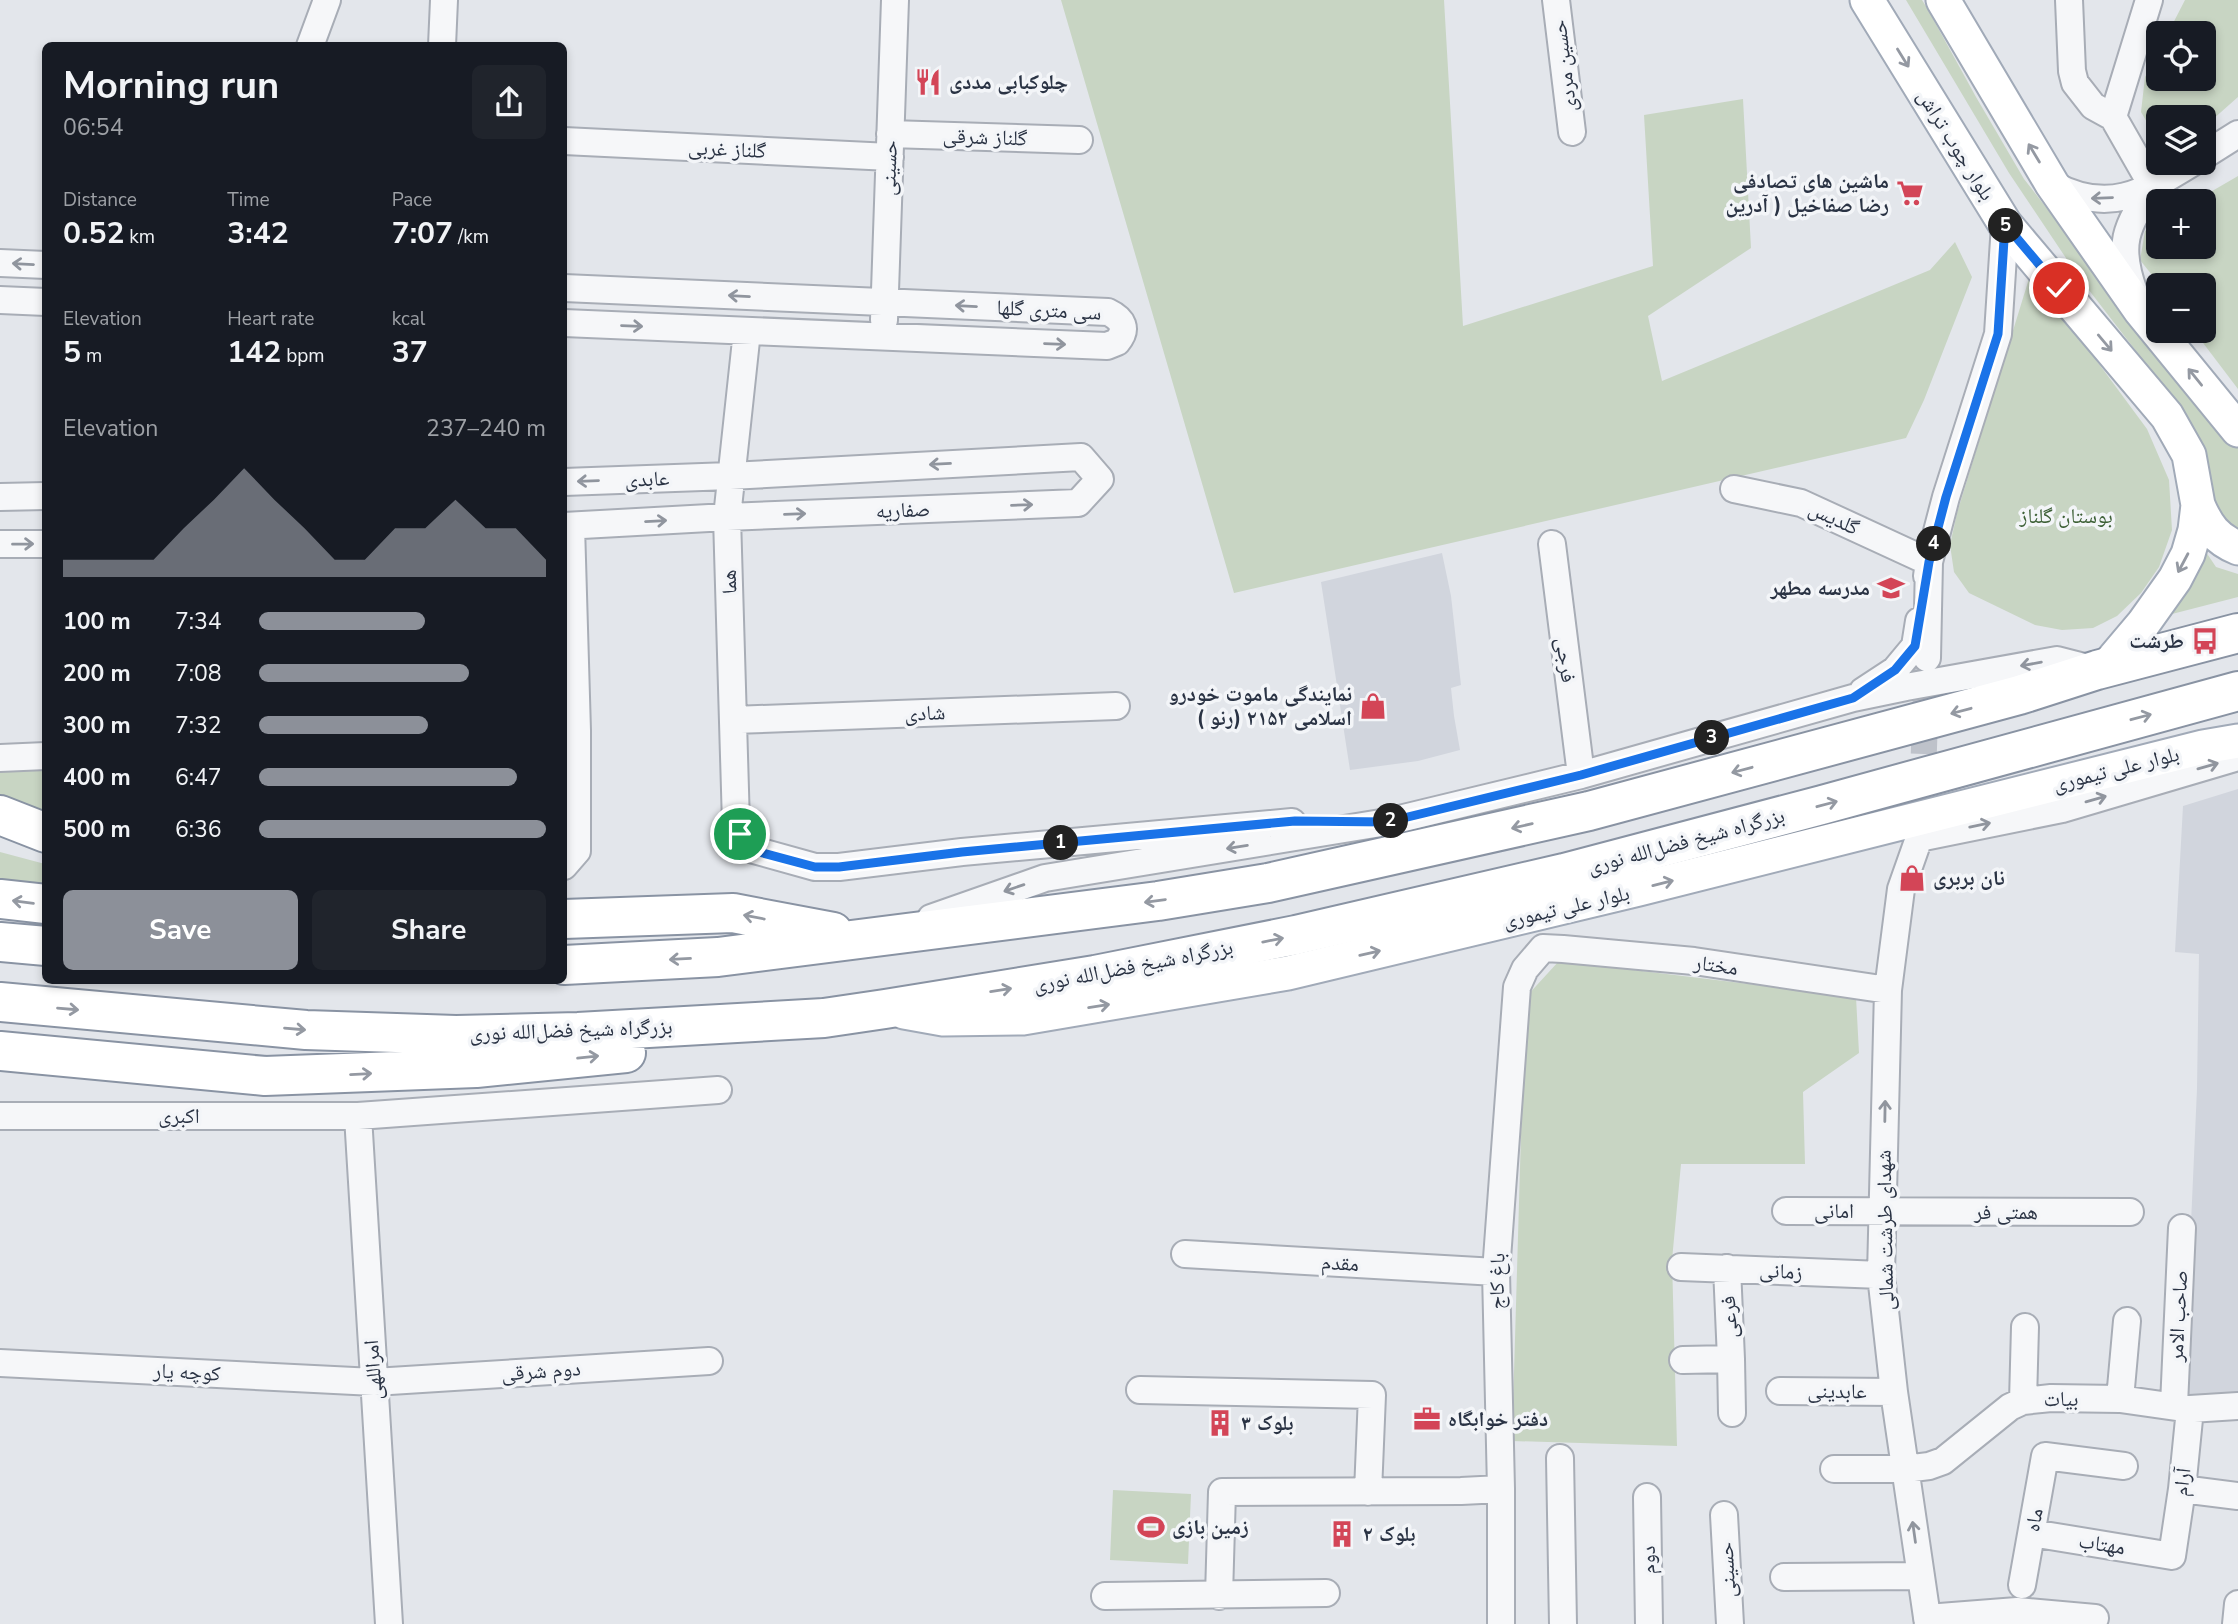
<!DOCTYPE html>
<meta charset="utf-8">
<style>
body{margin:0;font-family:"Nunito Sans","Noto Naskh Arabic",sans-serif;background:#20242c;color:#f1f3f6;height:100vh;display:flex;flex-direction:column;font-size:26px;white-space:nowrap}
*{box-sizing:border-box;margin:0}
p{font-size:23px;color:#9ea1a6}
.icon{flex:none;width:38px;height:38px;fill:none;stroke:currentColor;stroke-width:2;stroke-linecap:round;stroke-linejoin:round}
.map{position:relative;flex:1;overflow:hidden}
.details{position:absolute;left:42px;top:42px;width:525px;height:942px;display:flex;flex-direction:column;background:#171b24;border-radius:10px;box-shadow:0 4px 10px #0003}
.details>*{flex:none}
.buttons{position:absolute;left:2146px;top:21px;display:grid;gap:14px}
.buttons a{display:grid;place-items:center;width:70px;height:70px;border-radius:10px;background:#171b24;box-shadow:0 4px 10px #0003;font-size:35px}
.pin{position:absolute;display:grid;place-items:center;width:60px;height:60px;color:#fff;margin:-30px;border:4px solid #fff;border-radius:50%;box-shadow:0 2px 7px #0007}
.km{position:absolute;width:35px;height:35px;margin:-18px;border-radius:50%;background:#222;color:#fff;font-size:19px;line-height:35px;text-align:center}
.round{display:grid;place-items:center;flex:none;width:74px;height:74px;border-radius:10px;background:#20242c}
.head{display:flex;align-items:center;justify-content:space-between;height:119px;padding:0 21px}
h1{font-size:38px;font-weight:700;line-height:52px}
.stats{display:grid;grid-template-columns:repeat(3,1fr);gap:10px;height:119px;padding:7px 21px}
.stats div{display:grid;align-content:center}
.stats b{font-size:30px;font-weight:700}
.stats small{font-size:19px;font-weight:400}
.stats p{font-size:19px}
.chart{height:196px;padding:14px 21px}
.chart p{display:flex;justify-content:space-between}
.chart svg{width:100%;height:126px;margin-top:7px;fill:#8c9099;opacity:.7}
.button{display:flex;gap:14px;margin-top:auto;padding:14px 21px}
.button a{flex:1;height:80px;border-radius:10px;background:#8c9099;color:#fff;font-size:28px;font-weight:700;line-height:80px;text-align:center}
.button a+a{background:#20242c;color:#f1f3f6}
ul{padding:0 21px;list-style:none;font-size:23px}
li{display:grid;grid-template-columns:112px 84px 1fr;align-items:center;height:52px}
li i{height:18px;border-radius:9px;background:#8c9099}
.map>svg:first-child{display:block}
</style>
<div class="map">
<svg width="2238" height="1624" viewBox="0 0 2238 1624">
<rect width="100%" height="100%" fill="#e3e6eb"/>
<path fill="#d1d5dd" d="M1442 553 1451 596 1461 685 1451 688 1454 716 1460 750 1418 761 1350 770 1321 582Z
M2238 789V1401L2183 1403 2197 1089 2199 954 2175 952 2183 806Z"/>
<path fill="#c8d5c3" d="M1061 0H1444L1463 326 1653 266 1644 115 1743 99 1751 248 1648 316 1662 381 1930 270 1955 242 1972 277 1924 400 1906 438 1234 593Z
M1906 0H1922L1927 8 1976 97 2024 179 2095 270 2238 440V531L2229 529 2218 513 2177 404 2078 276 2009 173Z
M2185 0H2238V97L2203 128V117H2158V141L2141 112 2145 77 2158 53V79H2203V33H2168Z
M2238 176V389L2194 331H2203V285H2160L2140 260 2145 231 2158 223V247H2203V201H2195Z
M2031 272 2147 429 2169 480 2172 530 2159 567 2141 593 2117 616 2093 628 2062 630 2035 625 1969 593 1954 572 1950 545 1957 513Z
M2204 549 2216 567 2238 574V597L2172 614Z
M45 770V819L0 803V772Z
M0 852 45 864V897L0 892Z
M1559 961 1856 997 1859 1053 1803 1092 1805 1164H1681L1672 1260 1677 1446 1512 1441 1525 998Z
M1113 1490 1191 1494 1188 1564 1110 1560Z"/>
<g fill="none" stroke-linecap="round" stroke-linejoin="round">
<path stroke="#bec2ca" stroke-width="26" stroke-dasharray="26 13" stroke-linecap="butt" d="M1921 832 1927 663"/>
<defs>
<path id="minor" d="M1556 0 1572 132
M2069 0 2072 71 2075 83 2093 106 2113 117 2153 187
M310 46 327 0
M442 46 444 0
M2113 117 2149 0
M890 134 1079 140
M564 141 890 157
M2203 156 2238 134
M2052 184C2108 215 2143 193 2192 163
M0 263 46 265
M564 288 1108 312C1123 319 1128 329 1117 342L1107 346 564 323
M2134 292C2117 245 2125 227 2153 187
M0 300 46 302
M884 320 895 0
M747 331 727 517 736 824 745 844 754 850 815 867H839L962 852 1292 822
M564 482 730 476 1081 457 1100 479 1078 503 727 517 564 526
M1734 489 1801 503 1929 562 1927 576
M0 497 46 496
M0 544H46
M1552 544 1581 775
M1927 658 1929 562 1946 497 1998 334 2005 224
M1863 691 1895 670 1915 646 1919 621
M733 720 1116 706
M0 758 46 756
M1921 832 1919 838 2062 809 2238 757
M1919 838 1901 889 1888 990 1881 1275 1894 1392 1928 1624
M564 866 577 851V731L571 526
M931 918 1045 878 1387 822 1581 775 1853 698 1906 687 2057 660 2096 670
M0 1116H358L718 1090
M358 1116 389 1624
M1786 1211 2130 1212
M1185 1254 1496 1272
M1681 1267 1881 1275
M1731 1359 1732 1413
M1683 1360 1731 1359 1727 1268
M0 1363 374 1382 709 1361
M1140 1390 1372 1395 1368 1492
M1780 1391 1894 1392
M2120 1399 2127 1321
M2023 1401 2025 1327
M2174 1405 2182 1228
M1560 1458 1563 1624
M1834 1469H1905L1929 1466 1943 1461 2010 1407 2023 1401 2051 1398 2120 1399 2190 1409 2238 1406
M2182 1489 2238 1496
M1647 1497 1649 1624
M1724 1515 1730 1624
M2032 1533 2172 1556 2182 1489 2190 1409
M1784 1577 1921 1576
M2022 1585 2045 1456 2124 1466
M1105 1596 1326 1593
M1219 1596 1222 1492 1461 1491 1501 1489
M1927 1618 2017 1611 2095 1618
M1501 1624V1489L1496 1272 1517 987 1525 969 1543 948 1563 949 1694 961 1888 990
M2236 1624 2238 1604"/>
<path id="major" d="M1867 0 2005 224 2167 416 2189 455 2198 505 2195 530 2188 554 2175 579 2143 624 2105 669
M1943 0 2052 184 2140 310 2238 430
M2198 505C2207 526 2216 539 2238 548
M904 1012 943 1019 1023 1018 1288 973 1639 889 2203 747 2238 741"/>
<path id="highway" d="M0 815 46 833
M0 899 46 904
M564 919 733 913 833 932
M0 942 46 946
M564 965 718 957 1158 901 1268 883 1589 811 2019 695 2097 670 2238 633
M0 1002 306 1030 456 1035 578 1032 824 1018 885 1009 1095 975 1296 935 1564 873 1822 805 2238 691
M0 1051 265 1076 476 1068 626 1053"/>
</defs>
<use href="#minor" stroke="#a8adb6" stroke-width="30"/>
<use href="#major" stroke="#a1aab8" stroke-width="37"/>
<use href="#highway" stroke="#8993a3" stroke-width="42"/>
<use href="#minor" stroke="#f6f7f9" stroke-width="26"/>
<use href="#major" stroke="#fff" stroke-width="33"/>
<use href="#highway" stroke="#fff" stroke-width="38"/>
</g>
<defs><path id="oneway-shaft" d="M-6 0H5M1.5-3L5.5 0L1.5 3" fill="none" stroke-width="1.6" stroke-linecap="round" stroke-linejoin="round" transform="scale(1.75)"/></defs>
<g stroke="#9499a2">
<use href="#oneway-shaft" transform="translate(1903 58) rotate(58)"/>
<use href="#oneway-shaft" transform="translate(2034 153) rotate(-121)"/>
<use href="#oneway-shaft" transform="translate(2105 343) rotate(50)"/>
<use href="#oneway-shaft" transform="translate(2195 377) rotate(-129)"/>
<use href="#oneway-shaft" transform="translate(2183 563) rotate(118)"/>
<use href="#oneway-shaft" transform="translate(1961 711) rotate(165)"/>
<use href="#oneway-shaft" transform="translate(2141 717) rotate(-15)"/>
<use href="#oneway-shaft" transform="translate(1742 770) rotate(165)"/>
<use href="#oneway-shaft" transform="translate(1827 804) rotate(-15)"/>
<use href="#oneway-shaft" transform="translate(1522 826) rotate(167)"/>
<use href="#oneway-shaft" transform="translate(1663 883) rotate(-14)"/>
<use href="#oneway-shaft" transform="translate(1155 901) rotate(172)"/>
<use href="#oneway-shaft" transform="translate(23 902) rotate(-173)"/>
<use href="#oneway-shaft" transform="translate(754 917) rotate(-169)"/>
<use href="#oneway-shaft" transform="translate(1273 940) rotate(-11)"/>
<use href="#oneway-shaft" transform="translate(1370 953) rotate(-13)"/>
<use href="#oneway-shaft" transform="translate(680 959) rotate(177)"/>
<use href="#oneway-shaft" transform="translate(1001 990) rotate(-9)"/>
<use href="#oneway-shaft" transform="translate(1099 1006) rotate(-9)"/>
<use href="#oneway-shaft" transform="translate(68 1009) rotate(5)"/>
<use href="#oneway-shaft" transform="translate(295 1029) rotate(5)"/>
<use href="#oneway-shaft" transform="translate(588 1057) rotate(-6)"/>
<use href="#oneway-shaft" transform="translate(361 1074) rotate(-3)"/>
</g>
<g stroke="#90959e">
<use href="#oneway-shaft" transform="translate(2102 198) rotate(178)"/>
<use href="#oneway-shaft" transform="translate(23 264) rotate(-177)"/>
<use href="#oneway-shaft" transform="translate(739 296) rotate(-177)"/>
<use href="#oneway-shaft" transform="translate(966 306) rotate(-177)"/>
<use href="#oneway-shaft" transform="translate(632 326) rotate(2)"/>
<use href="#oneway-shaft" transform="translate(1055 344) rotate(2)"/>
<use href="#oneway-shaft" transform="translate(940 464) rotate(177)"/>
<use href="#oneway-shaft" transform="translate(588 481) rotate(178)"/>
<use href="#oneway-shaft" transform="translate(1022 505) rotate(-2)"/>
<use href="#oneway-shaft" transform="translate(795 514) rotate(-2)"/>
<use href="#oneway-shaft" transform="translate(656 521) rotate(-3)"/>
<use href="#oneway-shaft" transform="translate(23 544) rotate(-1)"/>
<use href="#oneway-shaft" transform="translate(2031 664) rotate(170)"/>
<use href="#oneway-shaft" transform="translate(2208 766) rotate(-16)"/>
<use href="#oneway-shaft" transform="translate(2096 799) rotate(-16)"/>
<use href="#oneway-shaft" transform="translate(1980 825) rotate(-12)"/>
<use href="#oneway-shaft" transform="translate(1237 847) rotate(171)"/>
<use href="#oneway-shaft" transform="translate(1014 888) rotate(161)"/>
<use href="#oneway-shaft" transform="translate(1885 1111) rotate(-89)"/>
<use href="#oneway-shaft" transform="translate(1914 1532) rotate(-98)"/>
</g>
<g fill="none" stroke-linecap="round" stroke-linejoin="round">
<defs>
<path id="route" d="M740 834 746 844 763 853 815 867H839L962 852 1295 821 1387 822 1581 775 1853 698 1895 670 1915 646 1929 562 1946 497 1998 334 2005 224 2059 288"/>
</defs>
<use href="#route" stroke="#fff" stroke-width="14"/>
<use href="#route" stroke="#1a73e8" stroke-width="9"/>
</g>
<defs>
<symbol id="restaurant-bare" viewBox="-9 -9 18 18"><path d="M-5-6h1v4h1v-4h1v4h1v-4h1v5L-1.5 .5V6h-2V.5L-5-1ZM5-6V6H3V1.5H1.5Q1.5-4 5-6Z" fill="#d34557" stroke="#f3f5f8" stroke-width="2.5" paint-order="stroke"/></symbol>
<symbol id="supermarket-bare" viewBox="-9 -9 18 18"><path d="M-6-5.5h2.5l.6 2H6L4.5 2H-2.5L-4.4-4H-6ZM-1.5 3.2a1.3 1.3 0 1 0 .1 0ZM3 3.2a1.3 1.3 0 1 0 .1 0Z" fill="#d34557" stroke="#f3f5f8" stroke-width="2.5" paint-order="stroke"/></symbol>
<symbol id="school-bare" viewBox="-9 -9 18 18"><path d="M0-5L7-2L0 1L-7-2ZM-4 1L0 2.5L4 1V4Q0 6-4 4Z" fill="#d34557" stroke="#f3f5f8" stroke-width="2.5" paint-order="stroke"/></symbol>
<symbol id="bus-bare" viewBox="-9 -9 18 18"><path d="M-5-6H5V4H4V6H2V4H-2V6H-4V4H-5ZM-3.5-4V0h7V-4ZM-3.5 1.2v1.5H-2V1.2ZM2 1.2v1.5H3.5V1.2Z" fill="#d34557" stroke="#f3f5f8" stroke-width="2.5" paint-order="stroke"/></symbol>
<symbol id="shop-bare" viewBox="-9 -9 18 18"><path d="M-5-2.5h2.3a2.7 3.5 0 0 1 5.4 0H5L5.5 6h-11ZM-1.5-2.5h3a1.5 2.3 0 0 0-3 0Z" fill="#d34557" stroke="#f3f5f8" stroke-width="2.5" paint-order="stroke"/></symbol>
<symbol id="office-bare" viewBox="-9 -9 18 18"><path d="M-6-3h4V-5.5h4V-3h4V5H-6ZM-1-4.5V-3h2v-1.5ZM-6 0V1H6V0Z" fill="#d34557" stroke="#f3f5f8" stroke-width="2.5" paint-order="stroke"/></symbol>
<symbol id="building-bare" viewBox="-9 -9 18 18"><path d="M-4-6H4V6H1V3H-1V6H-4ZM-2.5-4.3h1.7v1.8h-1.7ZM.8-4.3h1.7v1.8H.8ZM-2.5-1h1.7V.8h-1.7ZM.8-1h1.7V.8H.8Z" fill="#d34557" stroke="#f3f5f8" stroke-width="2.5" paint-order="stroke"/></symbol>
<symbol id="stadium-bare" viewBox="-9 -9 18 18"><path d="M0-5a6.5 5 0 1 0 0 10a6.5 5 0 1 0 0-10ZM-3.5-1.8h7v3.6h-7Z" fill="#d34557" stroke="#f3f5f8" stroke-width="2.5" paint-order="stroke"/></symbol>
</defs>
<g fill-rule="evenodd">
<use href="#restaurant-bare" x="909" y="63" width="38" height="38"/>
<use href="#supermarket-bare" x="1891" y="174" width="38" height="38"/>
<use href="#school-bare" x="1872" y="569" width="38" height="38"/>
<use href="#bus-bare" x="2186" y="622" width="38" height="38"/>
<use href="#shop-bare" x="1354" y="687" width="38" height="38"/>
<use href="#shop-bare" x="1893" y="859" width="38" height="38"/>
<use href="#office-bare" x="1408" y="1400" width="38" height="38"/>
<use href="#building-bare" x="1201" y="1404" width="38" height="38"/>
<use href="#stadium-bare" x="1132" y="1508" width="38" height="38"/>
<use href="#building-bare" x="1323" y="1515" width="38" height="38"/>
</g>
<g text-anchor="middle" stroke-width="7" stroke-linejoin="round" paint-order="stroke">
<g font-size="21" fill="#2a3344" stroke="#f3f5f8">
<text transform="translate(1564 66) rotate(-97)" y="7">حسین مردی</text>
<text transform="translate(985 137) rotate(2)" y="7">گلناز شرقی</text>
<text transform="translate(1956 145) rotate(58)" y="7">بلوار چوب‌ تراش</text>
<text transform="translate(727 149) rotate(3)" y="7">گلناز غربی</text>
<text transform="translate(889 168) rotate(-88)" y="7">حسینی</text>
<text transform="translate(1049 310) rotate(3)" y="7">سی متری گلها</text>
<text transform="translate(647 479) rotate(-2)" y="7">عابدی</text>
<text transform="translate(903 510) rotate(-2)" y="7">صفاریه</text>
<text transform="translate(1834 518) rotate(25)" y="7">گلدیس</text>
<text transform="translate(729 582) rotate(-92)" y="7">هما</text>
<text transform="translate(1566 660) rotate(83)" y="7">فرجی</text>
<text transform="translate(925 713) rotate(-2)" y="7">شادی</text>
<text transform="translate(2116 769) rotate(-14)" y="7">بلوار علی تیموری</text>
<text transform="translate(1686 841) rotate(-15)" y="7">بزرگراه شیخ فضل‌الله نوری</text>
<text transform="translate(1566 907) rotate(-13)" y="7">بلوار علی تیموری</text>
<text transform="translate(1716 965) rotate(8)" y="7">مختار</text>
<text transform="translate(1133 966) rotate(-11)" y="7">بزرگراه شیخ فضل‌الله نوری</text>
<text transform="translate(571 1030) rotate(-2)" y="7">بزرگراه شیخ فضل‌الله نوری</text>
<text x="179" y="1123">اکبری</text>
<text x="1834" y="1218">امانی</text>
<text x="2006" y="1219">همتی فر</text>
<text transform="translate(1885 1230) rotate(-91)" y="7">شهدای طرشت شمالی</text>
<text transform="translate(1340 1263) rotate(3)" y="7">مقدم</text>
<text transform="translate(1781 1271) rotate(3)" y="7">زمانی</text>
<text transform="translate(1497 1281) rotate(-89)" y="7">باغ کاج</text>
<text transform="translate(2178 1316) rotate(-87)" y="7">صاحب الامر</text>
<text transform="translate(1729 1317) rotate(-93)" y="7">فرعی</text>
<text transform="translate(373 1370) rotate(-94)" y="7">امراللهی</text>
<text transform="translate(541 1371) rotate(-4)" y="7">دوم شرقی</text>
<text transform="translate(187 1372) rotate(3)" y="7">کوچه یار</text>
<text transform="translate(1837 1391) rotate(1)" y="7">عابدینی</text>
<text transform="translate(2061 1399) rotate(-1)" y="7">بیات</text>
<text transform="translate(2182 1482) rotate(-83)" y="7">آرام</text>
<text transform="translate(2034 1520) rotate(-80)" y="7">ماه</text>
<text transform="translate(2102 1544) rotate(9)" y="7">مهتاب</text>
<text transform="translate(1648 1560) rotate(-91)" y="7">دوم</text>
<text transform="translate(1727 1570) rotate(-93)" y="7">حسینی</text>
</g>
<g font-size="21" font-weight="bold" fill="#2a3344" stroke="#f3f5f8" text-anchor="start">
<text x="949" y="89">چلوکبابی مددی</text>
<text x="1889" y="188" text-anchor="end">ماشین های تصادفی<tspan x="1889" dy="24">رضا صفاخیل ( آدرین</tspan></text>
<text x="1870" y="595" text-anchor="end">مدرسه مطهر</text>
<text x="2184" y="648" text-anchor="end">طرشت</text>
<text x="1352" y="701" text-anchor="end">نمایندگی ماموت خودرو<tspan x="1352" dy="24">( رنو) اسلامی ۲۱۵۲</tspan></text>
<text x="1933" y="885">نان بربری</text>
<text x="1448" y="1426">دفتر خوابگاه</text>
<text x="1241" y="1430">بلوک ۳</text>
<text x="1172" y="1534">زمین بازی</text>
<text x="1363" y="1541">بلوک ۲</text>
</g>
<g font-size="21" fill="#3d6036" stroke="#f3f5f8">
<text x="2066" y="523">بوستان گلناز</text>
</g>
</g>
</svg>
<div class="buttons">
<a><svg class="icon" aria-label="locate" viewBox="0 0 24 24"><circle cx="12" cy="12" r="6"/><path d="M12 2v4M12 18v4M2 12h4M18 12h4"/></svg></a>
<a><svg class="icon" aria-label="layers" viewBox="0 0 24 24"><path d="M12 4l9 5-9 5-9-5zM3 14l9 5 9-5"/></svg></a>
<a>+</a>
<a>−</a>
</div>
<div class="pin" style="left:740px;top:834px;background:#1e9e55"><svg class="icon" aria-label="arrive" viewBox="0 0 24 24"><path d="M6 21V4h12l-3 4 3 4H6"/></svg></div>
<div class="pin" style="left:2059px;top:288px;background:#d93025"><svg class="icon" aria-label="check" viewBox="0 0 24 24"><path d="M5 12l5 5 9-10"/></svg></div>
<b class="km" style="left:1061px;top:843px">1</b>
<b class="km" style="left:1391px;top:821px">2</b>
<b class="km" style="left:1712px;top:738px">3</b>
<b class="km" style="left:1934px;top:544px">4</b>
<b class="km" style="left:2006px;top:226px">5</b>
<section class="details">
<div class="head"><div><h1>Morning run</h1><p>06:54</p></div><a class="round"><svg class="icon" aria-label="share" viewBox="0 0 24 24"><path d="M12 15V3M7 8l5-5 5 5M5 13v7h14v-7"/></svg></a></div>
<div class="stats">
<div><p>Distance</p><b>0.52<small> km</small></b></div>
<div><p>Time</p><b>3:42</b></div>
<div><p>Pace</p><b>7:07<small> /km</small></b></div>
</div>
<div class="stats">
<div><p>Elevation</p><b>5<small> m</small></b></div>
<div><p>Heart rate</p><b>142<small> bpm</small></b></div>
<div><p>kcal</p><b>37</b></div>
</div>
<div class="chart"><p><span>Elevation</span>237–240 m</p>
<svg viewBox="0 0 160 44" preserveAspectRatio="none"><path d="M0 44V38L10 38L20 38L30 38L40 27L50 17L60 6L70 17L80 27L90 38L100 38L110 27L120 27L130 17L140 27L150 27L160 38V44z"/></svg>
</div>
<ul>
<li><b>100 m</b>7:34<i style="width:58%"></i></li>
<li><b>200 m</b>7:08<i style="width:73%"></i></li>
<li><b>300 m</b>7:32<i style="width:59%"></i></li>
<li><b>400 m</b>6:47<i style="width:90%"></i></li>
<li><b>500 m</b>6:36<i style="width:100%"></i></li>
</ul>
<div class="button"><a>Save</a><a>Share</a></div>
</section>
</div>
